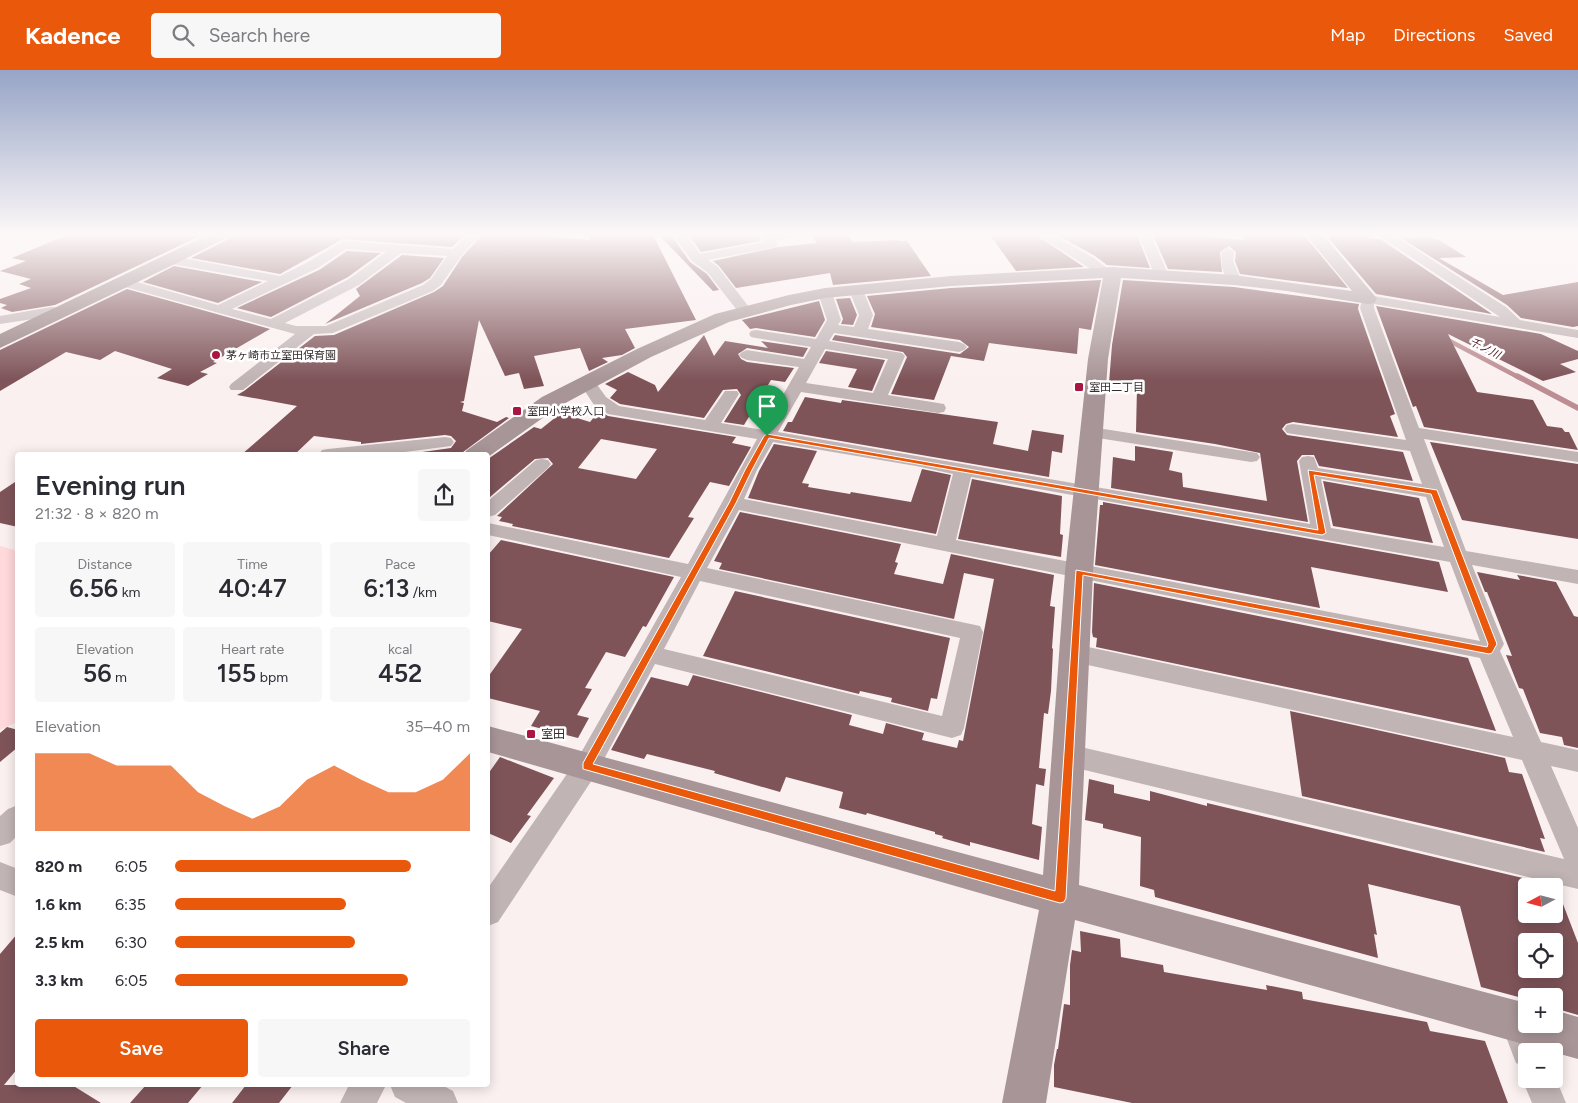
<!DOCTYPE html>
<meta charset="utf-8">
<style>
body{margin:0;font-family:Figtree,"Noto Sans JP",sans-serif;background:#f7f7f7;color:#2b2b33;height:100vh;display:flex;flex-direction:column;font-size:19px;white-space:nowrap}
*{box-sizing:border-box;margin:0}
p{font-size:16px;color:#7c7c81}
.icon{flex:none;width:28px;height:28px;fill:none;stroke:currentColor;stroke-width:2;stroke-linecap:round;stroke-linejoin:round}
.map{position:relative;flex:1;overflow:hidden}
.panel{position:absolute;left:15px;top:382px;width:475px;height:635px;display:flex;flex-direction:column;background:#fff;border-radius:5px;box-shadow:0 2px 12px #0003}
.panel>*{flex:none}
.needle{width:32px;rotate:263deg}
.controls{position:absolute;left:1518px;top:808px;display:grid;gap:10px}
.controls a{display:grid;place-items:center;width:45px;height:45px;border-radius:5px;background:#fff;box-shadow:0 2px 12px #0003;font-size:25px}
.pin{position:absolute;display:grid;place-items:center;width:42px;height:42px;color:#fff;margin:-51px -21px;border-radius:50% 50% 50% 0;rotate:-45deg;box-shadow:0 0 5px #0007}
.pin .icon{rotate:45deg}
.round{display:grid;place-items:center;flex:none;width:52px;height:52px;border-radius:5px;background:#f7f7f7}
.summary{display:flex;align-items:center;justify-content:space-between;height:85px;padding:0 20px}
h1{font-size:28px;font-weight:600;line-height:38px}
.stats{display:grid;grid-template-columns:repeat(3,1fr);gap:8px;height:85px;padding:5px 20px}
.stats div{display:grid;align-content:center;border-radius:5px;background:#f7f7f7;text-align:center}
.stats b{font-size:25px;font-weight:600}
.stats small{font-size:14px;font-weight:400}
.stats p{font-size:14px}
.chart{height:140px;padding:10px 20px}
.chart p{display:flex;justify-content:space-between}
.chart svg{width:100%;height:90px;margin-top:5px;fill:#ea580c;opacity:.7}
.button{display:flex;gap:10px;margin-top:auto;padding:10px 20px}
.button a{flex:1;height:58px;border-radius:5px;background:#ea580c;color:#fff;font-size:20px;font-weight:600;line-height:58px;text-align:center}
.button a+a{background:#f7f7f7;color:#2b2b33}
ul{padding:0 20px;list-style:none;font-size:16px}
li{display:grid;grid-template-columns:80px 60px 1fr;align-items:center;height:38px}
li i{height:12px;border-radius:6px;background:#ea580c}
header{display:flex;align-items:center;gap:30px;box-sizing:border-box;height:70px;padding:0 25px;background:#ea580c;color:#fff}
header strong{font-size:24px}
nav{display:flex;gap:28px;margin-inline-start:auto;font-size:18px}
.search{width:350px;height:45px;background:#f7f7f7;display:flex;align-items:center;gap:12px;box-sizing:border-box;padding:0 18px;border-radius:5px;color:#7c7c81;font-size:19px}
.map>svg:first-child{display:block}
</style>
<header>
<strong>Kadence</strong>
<div class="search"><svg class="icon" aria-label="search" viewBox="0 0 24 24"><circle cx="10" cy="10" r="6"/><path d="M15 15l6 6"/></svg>Search here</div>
<nav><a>Map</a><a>Directions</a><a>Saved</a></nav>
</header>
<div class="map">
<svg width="1578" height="1033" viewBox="0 0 1578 1033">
<rect width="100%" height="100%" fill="#fbf0f0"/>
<path fill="#ffd9dc" d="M0 476 18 481 17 652 0 660Z"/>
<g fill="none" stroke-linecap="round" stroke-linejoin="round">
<path stroke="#bc8d92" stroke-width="4.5" d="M1446 269 1520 308"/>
<path stroke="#bc8d92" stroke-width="5.5" d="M1517 306 1578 338"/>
</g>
<path fill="#7e5459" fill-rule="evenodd" d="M67 165H202L55 235 12 242 1 238 7 235 0 233V229L31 218 19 214 31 209 0 201 26 191 12 188Z
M230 165H464L452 177 343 169 280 204 191 188 227 170Z
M482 165H534L590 170 588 165H653L696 250 625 259 635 278 622 285 602 288 608 292 589 301 580 278 534 286 544 316 524 319 519 303 505 306 479 250 464 331 460 332 464 333 462 341 497 352 506 347 509 348 459 385H401L451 378 456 371 451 366 445 365 361 374V372L314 366 294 385H241L297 336 237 325 244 321 315 266 334 265 434 222 443 216 462 187Z
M659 165H671L690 192 707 204 719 220 713 221Z
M689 165H759L761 171 701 182Z
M811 165H848L853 172 898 170 899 171H907L931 206 833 215 830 203 736 218 719 196 713 191 778 177 817 173Z
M990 165H1036L1084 197 1016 201Z
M1057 165H1137L1150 198 1107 195 1095 186Z
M1153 165H1192L1245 170 1241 165H1304L1348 218 1240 204 1235 191 1236 182 1229 176 1220 182 1222 202 1168 199Z
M1326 165H1366L1371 169H1380L1492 244 1376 224Z
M1428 167 1439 170 1466 187 1439 188 1503 225 1578 212V256L1573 257 1521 248 1507 235 1401 168Z
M347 181 381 183 348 207 271 247 237 238 319 200Z
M402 185 444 188 430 208 422 213 325 254 360 226 356 219Z
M174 196 262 212 218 233 143 212Z
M1101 210 1091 260 1079 258 1077 284 989 273 984 291 951 286 934 330 891 324 907 287 903 282 832 270 835 265 960 284 969 277 960 270 871 257 875 244 867 226 951 218Z
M1123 210 1234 217 1359 234 1358 239 1395 344 1390 346 1398 367 1293 352 1286 354 1282 359 1287 365 1403 382 1413 411 1319 396 1314 385H1302L1297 391 1308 452 1111 418 1113 387 1135 391V376L1173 382 1169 400 1182 403 1183 417 1267 431 1260 383 1215 374 1136 362 1137 317 1109 313 1112 275Z
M127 219 270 259 213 292 217 293 200 302 208 304 188 316 157 308 172 299 115 281 100 290 66 282 0 321V280Z
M850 228 857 245 853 255 841 254 843 249 836 229Z
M819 231 825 250 815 267 756 258 750 259 742 250Z
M1376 236 1541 264 1578 281V289L1560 294 1576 302 1543 311 1448 264 1477 322 1533 330 1547 356 1562 358 1565 362H1569L1578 380 1424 357 1416 336 1413 337Z
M704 265 714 286 725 271 768 278 761 271 808 278 803 287 747 278 738 284 741 289 747 292 794 298 785 312 771 310 744 355 724 352 741 325 737 319 723 320 704 348 620 334 610 328 617 320 605 314 628 302 655 315 658 322Z
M826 281 885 290 872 321 848 317 857 299 819 293Z
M805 327 841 333 842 330 998 352 993 374 1028 381 1032 360 1064 365 1062 383 1052 381 1049 407 783 361 788 352H792Z
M599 341 608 346 736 367 732 373 751 377 729 416 710 412 688 447 694 448 669 488 512 456 513 454 499 451 502 447 497 446 498 445 553 394 548 388 535 389 490 427H488V389L534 357 541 359 561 343 590 352ZM601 369 657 379 636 409 578 398Z
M1430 372 1578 394V469L1462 450Z
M774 374 817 381 802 413 809 414 808 417 850 424 851 422 911 432 922 399 951 405 936 464 748 428 759 401Z
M972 409 1062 426 1060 464 1063 465 1061 487 958 469Z
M18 410V457L0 453V422Z
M1323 411 1419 428 1433 473 1333 456Z
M1103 432 1439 492 1448 522 1311 497 1320 538 1095 495 1100 435H1103Z
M740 442 901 474 895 492 898 493 894 504 943 514 951 484 1054 505 1050 536 1055 537 1052 578 1053 579 1051 621 1048 644 1044 643 1039 698 1046 699 1044 716 1036 714 1032 754 1042 757 1039 790 970 772V776L942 768 943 766 935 764V762L867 743 866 745 839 738 843 722 786 707 780 722 714 703 715 701 647 684 644 689 611 680 651 607 688 616 693 605 852 645 849 655 883 664 886 653 924 663 922 670 957 678 959 670 963 671 994 509 964 503 954 549 719 499 722 493 714 491Z
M501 470 674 507 646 557 643 556 625 587 606 582 585 618 592 619 577 645 589 648 578 668 531 656 540 641 488 628V607L522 559 488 551V485Z
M1477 502 1520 510 1517 505 1556 512 1574 546 1578 547V678L1564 675 1562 667 1540 663 1523 619 1519 618 1506 585 1512 586 1487 522H1485Z
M1094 513 1468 588 1496 661 1096 577 1097 568 1093 567 1092 562Z
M735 521 950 568 937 629 931 628 928 641 891 632 892 628 860 621 859 624 703 586Z
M1290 641 1505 688 1509 702 1522 704 1545 769 1540 768 1545 782 1302 726Z
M7 657 18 660V677L0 692V663Z
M500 687 554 708 527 745 531 746 511 773 488 763V704Z
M1089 709 1114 715V723L1150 731V721L1207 736V733L1556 816 1578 873V945L1554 938V926H1526V929L1481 917 1460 836 1368 814 1377 865 1374 864 1378 888 1155 827 1154 820 1140 816 1141 767 1103 758V754L1085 750ZM1526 816H1554V844H1526ZM1526 871H1554V899H1526Z
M1080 861 1120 869 1121 887 1163 895 1164 902 1267 920 1266 915 1302 922 1303 929 1427 952 1430 961 1485 971 1508 1033H1132L1054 1017V995L1057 979H1058L1064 934 1070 935V895L1072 880 1081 882Z
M18 863V998L4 1015H72L101 1033H0V884Z
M146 1015H203L188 1033H130Z
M246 1015H293L279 1033H232Z"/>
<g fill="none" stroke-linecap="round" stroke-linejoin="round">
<path fill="#c1b4b5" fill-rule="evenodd" d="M467 165H480L461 186 441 215 433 221 333 263 314 264 243 320H231L229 317 231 314 295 264 118 215 116 212 123 208 218 235 268 211 172 194 167 193 166 190 167 187 172 186 280 206 308 192 343 171 453 179ZM346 179 386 182 349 209 271 249 232 239 318 198ZM401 183 447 186 431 209 423 215 326 256H296L285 253 359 215Z
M673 165H686L700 184 764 172 762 167 763 165H792L790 168 776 170 778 174 776 177 708 190 718 197 752 241 750 244H740L708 203 692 191Z
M1038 165H1053L1094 188 1112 202 1110 205H1100Z
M1139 165H1151L1168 204 1166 207 1161 208 1154 204Z
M1378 165H1393L1506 237 1520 250 1578 260V268L1374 234V238L1419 358 1578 382V392L1424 369 1466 481 1578 500V514L1472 495 1504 574 1500 581 1541 672 1578 680V702L1551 696 1578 758V819L1068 696 1059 693 1055 685 1059 677 1068 674 1564 789 1522 690 1074 592 1066 589 1063 583 1066 577 1074 574 1513 667 1480 588 739 440 707 498 980 556 983 562 964 658 961 665 952 668 655 594 596 704 498 852 488 856V818L578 688 681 507 488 465V453L688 494 757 369 608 344 594 335 579 312 581 309H593L606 327 619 336 705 350 725 321H737L739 324 721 353 763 360 799 297 747 290 742 288 739 285 742 282 747 280 804 289 811 277 756 268 751 267 749 264 751 261 756 260 816 269 827 250 818 223 825 219 832 223 841 250 838 255 854 257 859 245 849 220 856 216 863 220 873 245 868 259 959 272 964 274 967 277 964 280 959 282 834 263 829 271 902 283 905 286 888 325 938 333 944 334 946 338 944 342 938 343 801 322 778 362 1310 454 1299 391 1302 387 1308 386 1314 387 1318 398 1422 414 1410 381 1293 364 1287 363 1284 359 1287 355 1293 354 1406 370 1360 238 1363 226 1368 225 1500 247ZM825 279 888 289 873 323 806 313ZM773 372 916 396 953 404 937 466 744 429 757 400ZM971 407 1450 492 1480 571 956 470ZM1321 409 1426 427 1444 477 1331 458ZM700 511 960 568 942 646 664 579Z
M1228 178 1234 182 1233 191 1241 210 1234 214C1223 211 1220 192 1222 182Z
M51 237 65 238 67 241 65 244 60 245 0 254V246Z
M1091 357 1251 382 1257 383 1260 387 1257 391 1251 392 1085 366 1082 362 1085 358Z
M445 367 451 368 454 372 451 376 382 385 319 384 322 380 328 379Z
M542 389 548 390 551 394 548 398 495 445 488 447V431L536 390Z
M18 735V765L10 773 0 776V746L8 739Z
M0 792 18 799V827L0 820Z
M1516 935 1526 939V954H1533L1545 981H1526V997L1516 993 1500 951 1505 940Z
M1526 999V1009H1554V1004L1566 1033H1532L1522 1009Z
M349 1015H386L377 1033H340Z
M390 1015H442L453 1021 458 1033H406L395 1027Z"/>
<path fill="#a89597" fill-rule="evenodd" d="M1306 165H1323L1374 225 1377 229 1374 233 1368 234 1287 221 1234 215 1121 208 1108 289 1093 502 1079 815 1526 933V954H1554V940L1578 947V989L1075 850 1046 1033H1002L1039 840 488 682V656L1043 805 1065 502 1088 289 1103 208 951 216 825 228 791 235 729 252 651 287 558 337 488 387V385H463L467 380 542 327 637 279 715 244 789 225 825 218 951 206 1113 197 1234 205 1352 221Z"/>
<path fill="#957f81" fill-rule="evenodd" d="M207 165H228L226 168 171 196 0 278V264Z"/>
</g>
<linearGradient id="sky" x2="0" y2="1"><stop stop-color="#96a4c6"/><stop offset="0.53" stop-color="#fdf8f8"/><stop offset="1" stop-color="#fdf8f8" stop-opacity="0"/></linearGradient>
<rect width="1578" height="310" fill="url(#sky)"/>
<path fill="#ea580c" stroke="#fff" fill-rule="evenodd" d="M767 364 1318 460 1308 400 1437 420 1497 574 1492 583 1489 584 1083 505 1066 828 1064 832 1060 833 583 699V693L729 433 745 400 764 366ZM769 368 1322 465 1326 463 1314 405 1431 424 1488 574 1487 577 1076 500 1055 821 593 694 736 433 752 400Z"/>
<g fill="#aa1541" stroke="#fff" stroke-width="2">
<circle cx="216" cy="285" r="5"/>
<rect x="1074" y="312" width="10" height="10" rx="2.5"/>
<rect x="512" y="336" width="10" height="10" rx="2.5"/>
<rect x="526" y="659" width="10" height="10" rx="2.5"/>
</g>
<g text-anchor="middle" stroke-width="5" stroke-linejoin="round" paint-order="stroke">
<g font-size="11" font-style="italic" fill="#4d131f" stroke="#fff">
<text transform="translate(1485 278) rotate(27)" y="4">千ノ川</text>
</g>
<g font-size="11" fill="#372c2d" stroke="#fff" text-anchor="start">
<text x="226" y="289">茅ヶ崎市立室田保育園</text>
<text x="1089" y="321">室田二丁目</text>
<text x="527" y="345">室田小学校入口</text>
</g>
<g font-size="12" fill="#372c2d" stroke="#fff" text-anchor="start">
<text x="541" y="668">室田</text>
</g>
</g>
</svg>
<div class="controls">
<a><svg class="needle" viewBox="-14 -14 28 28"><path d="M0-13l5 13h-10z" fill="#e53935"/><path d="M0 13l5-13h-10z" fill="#7c7c81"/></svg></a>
<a><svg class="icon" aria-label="locate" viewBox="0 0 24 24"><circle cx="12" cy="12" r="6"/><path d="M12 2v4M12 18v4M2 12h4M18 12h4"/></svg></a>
<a>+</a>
<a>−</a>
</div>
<div class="pin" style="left:767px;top:366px;background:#1e9e55"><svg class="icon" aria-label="arrive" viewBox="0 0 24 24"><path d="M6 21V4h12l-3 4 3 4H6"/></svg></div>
<section class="panel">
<div class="summary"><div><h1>Evening run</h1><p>21:32 · 8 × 820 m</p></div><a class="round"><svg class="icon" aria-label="share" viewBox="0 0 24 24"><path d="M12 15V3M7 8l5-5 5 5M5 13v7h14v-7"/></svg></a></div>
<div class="stats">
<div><p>Distance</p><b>6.56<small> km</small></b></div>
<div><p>Time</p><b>40:47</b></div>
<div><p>Pace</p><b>6:13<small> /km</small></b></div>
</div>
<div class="stats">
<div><p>Elevation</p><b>56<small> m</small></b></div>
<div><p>Heart rate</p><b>155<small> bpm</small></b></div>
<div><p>kcal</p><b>452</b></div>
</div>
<div class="chart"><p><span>Elevation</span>35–40 m</p>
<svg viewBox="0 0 160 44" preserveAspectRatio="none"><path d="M0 44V6L10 6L20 6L30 12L40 12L50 12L60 25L70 32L80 38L90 32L100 19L110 12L120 19L130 25L140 25L150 19L160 6V44z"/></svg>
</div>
<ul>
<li><b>820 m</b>6:05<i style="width:80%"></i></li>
<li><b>1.6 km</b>6:35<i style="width:58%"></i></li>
<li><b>2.5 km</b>6:30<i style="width:61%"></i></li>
<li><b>3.3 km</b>6:05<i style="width:79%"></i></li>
</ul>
<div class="button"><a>Save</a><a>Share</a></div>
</section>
</div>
